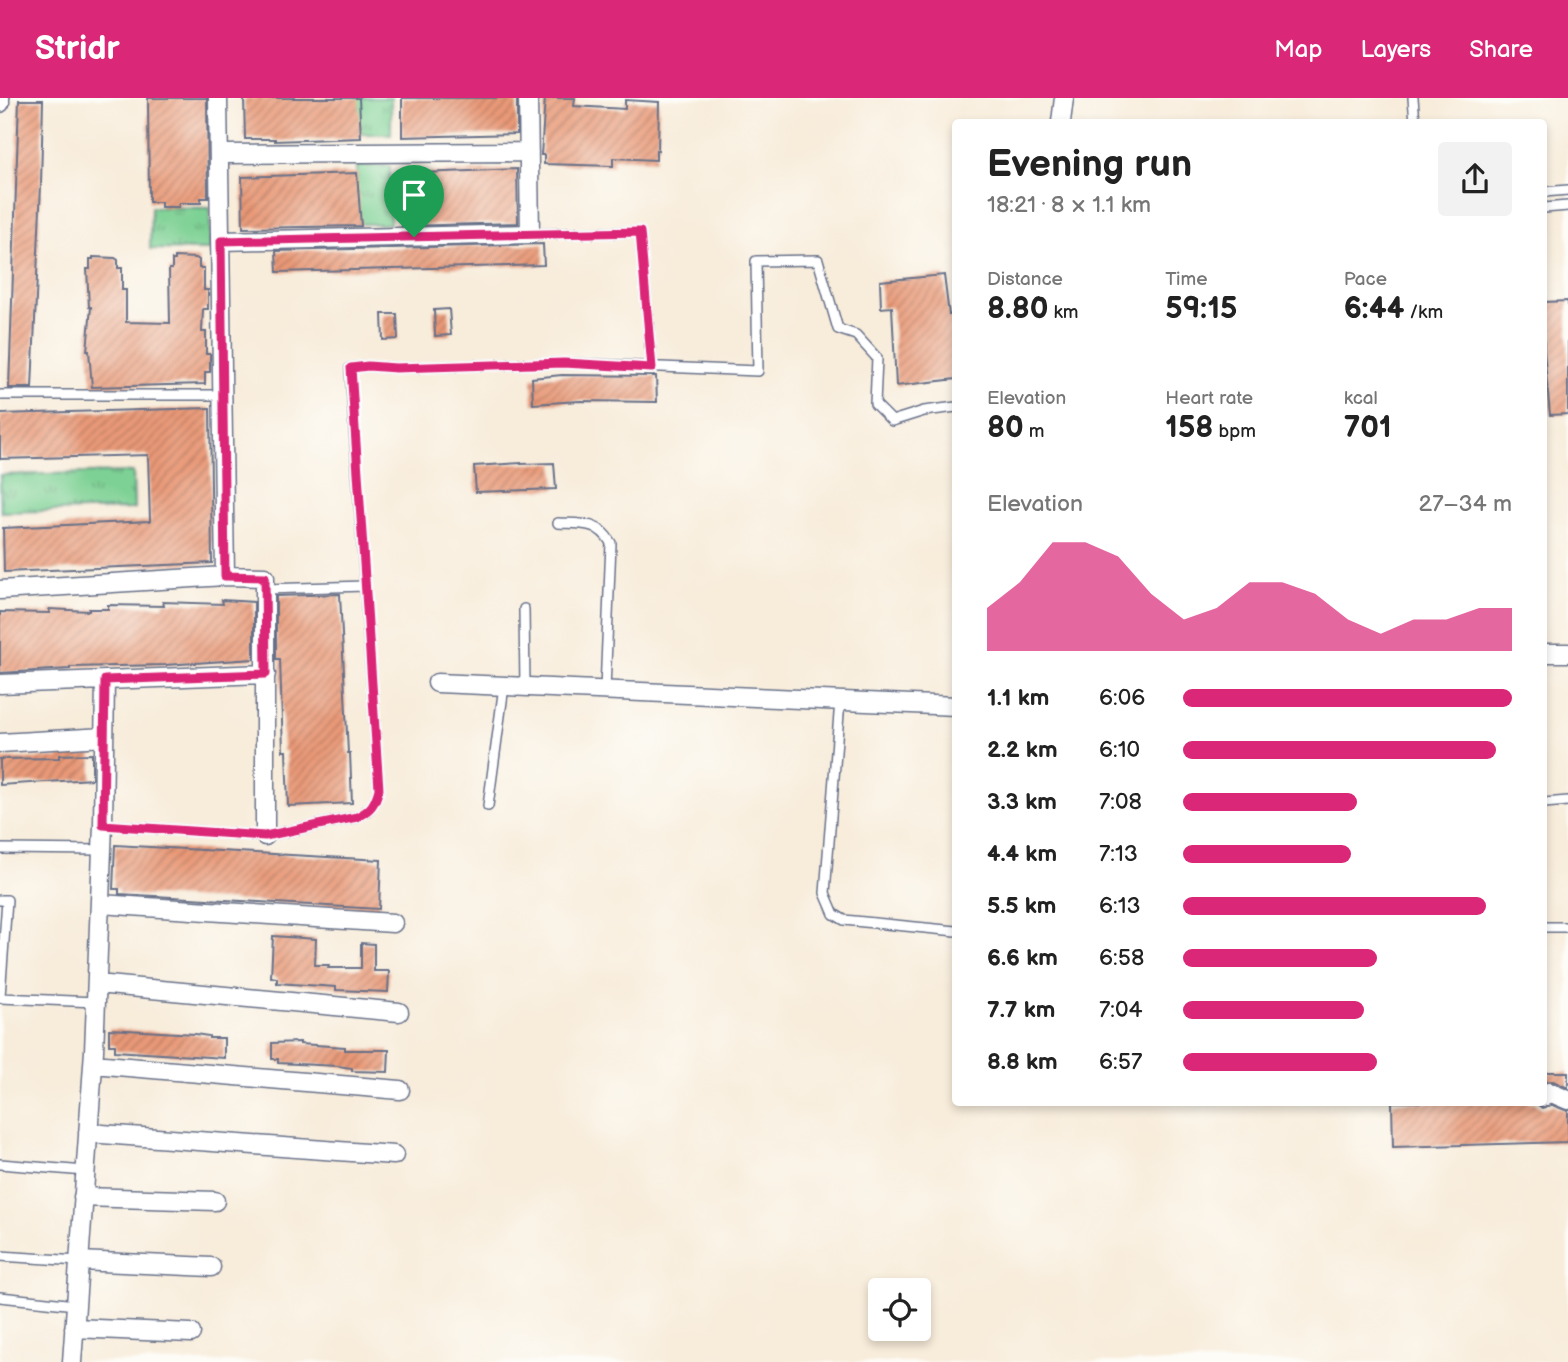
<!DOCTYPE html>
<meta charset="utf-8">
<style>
body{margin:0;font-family:"Balsamiq Sans",sans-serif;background:#f2f2f2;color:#222;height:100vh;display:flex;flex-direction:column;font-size:26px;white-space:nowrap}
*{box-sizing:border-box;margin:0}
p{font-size:23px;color:#767676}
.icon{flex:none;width:38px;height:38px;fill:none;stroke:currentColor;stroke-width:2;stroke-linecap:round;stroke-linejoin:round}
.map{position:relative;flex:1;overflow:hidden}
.sheet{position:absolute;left:952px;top:21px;width:595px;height:987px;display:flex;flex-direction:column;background:#fff;border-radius:7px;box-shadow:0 4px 10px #0003}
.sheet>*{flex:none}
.buttons{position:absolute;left:868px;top:1180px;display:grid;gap:14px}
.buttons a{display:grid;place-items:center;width:63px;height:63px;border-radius:7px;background:#fff;box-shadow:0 4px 10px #0003;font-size:35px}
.pin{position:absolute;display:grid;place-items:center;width:60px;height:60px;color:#fff;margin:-72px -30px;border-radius:50% 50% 50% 0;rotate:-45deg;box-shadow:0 0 7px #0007}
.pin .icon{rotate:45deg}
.round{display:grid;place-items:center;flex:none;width:74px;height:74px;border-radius:7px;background:#f2f2f2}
.overview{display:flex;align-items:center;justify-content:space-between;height:119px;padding:0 35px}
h1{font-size:38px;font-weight:800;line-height:52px}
.stats{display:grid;grid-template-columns:repeat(3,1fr);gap:10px;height:119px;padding:7px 35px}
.stats div{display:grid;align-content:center}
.stats b{font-size:30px;font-weight:800}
.stats small{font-size:19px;font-weight:400}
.stats p{font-size:19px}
.chart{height:196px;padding:14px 35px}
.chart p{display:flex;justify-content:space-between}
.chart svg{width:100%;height:126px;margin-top:7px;fill:#db2777;opacity:.7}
ul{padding:0 35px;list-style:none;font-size:23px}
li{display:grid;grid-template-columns:112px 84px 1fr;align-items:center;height:52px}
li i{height:18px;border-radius:9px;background:#db2777}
header{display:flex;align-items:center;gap:42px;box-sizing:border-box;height:98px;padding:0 35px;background:#db2777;color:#fff}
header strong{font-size:33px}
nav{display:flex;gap:38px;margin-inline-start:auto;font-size:24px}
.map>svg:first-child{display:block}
</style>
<header>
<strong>Stridr</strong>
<nav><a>Map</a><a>Layers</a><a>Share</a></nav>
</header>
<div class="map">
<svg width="1568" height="1264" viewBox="0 0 1568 1264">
<defs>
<pattern id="park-tufts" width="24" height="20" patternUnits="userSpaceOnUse" patternTransform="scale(1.75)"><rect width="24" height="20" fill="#7ed194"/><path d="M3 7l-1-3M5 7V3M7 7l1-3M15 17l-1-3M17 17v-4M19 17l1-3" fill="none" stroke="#66aa7c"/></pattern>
<pattern id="building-hatch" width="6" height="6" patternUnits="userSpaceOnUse" patternTransform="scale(1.75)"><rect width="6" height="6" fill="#e99977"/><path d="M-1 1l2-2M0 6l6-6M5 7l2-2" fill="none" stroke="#bc7d65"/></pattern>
</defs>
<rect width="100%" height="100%" fill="#fdfcf7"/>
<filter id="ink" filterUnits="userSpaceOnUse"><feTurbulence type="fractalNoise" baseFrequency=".0143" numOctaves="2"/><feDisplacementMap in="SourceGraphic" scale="14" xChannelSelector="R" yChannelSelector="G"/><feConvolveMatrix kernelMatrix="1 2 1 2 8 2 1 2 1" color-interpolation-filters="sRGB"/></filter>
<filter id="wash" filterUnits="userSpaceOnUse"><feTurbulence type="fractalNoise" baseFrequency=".00686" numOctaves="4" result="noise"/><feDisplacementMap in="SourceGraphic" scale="28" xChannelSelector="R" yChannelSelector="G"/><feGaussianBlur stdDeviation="1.57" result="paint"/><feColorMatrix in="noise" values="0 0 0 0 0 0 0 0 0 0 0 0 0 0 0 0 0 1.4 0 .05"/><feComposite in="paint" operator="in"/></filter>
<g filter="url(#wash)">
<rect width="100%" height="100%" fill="#f8ecda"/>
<path fill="url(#park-tufts)" stroke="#4c8079" stroke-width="2" d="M358 0H391V36H358Z
M357 68H390V126H357Z
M151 109 210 110V152L150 151Z
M133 374 134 411 1 414 0 377Z"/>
<g id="blocks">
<path fill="url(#building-hatch)" d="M148 0H207L208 100H201V105H179V109H161V104H149Z
M244 0H359L361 40 275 43V41H245Z
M402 0H517V36L402 39Z
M545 0H575L574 8 625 11V2L659 4 658 53 656 52V62L613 60V68L544 66V57H541Z
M19 2H43L41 87 32 290H9Z
M517 71 518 125 402 128 399 76Z
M357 75 361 128 243 130 242 79Z
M543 146 544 167 277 174 276 153Z
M93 159 115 160 118 162V170H122V192H126V224L170 225 169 171H172V162H175V159L196 160 199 162V170H204V192H208V211H203L202 234H206V256H210V274H205V286L92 289 89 253H87L91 209H89L87 171H90V161H93Z
M944 177 949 217 956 216V281L896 288 892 209 881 210 880 183Z
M1568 203V316L1550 317 1544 253V204Z
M449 211 451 237 435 238 434 212Z
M382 216H397L398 241 383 242Z
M562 277 656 278 657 304 580 303 533 306 532 280Z
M210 310 212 465 4 474 3 430 150 423 148 357 0 361V316Z
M521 365V366L554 365 556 391 476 394 474 368Z
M340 496 348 655H350L352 705 288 708 286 653H283L280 561H276V498Z
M222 502 254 504V561L165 567 70 569V571L0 575V514L50 515 49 511 89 513V511H108V507L164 508 163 504 223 506Z
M92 656V681L0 687V661L59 660V657Z
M115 747 381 762 379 811 119 796V791H113Z
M273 838 316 841 315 867H329L328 870H361V845L374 846V873H389L388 894 336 892V889L277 885V880L271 879Z
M109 931 195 936 209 938V940H224V960L115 953V947H109Z
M300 944V946L345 949V952H389L388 974 352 973V970L338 968 278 965V961H272V945Z
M1544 974H1568V990L1553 983 1544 984Z
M1392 1004H1534L1542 1010 1552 1007 1568 1013V1044L1393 1049Z"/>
</g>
</g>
<g filter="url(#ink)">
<use href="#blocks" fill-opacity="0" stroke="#687189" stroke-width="2"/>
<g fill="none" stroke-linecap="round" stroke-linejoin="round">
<defs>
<path id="lane" d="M1413 0 1415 24
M1544 94 1568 92
M1544 110 1568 108
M530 136 640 134 652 270
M0 297H222
M558 425C582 426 598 423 611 445L605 592
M266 491 365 488
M524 511 525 589
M840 603 825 795 834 816 844 822 956 833
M1544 705 1568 703
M488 708 504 588
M103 727 265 738 357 719C371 712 375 706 379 691L350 270 368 268 396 270 564 265 758 273 756 163 818 162 838 231 856 237 877 260 875 306 892 323 924 313 956 309
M0 751 102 752
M0 802H7L0 898
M1544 829H1568
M0 900 96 904
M0 1066 85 1073
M0 1158 79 1163
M0 1199 76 1207"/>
<path id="street" d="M218 0 225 478
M0 5V0
M1061 24 1064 0
M219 56 529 54
M221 143 530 136 528 0
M0 492 225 478 265 479V738
M1544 555H1568
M437 585 956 608
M0 586 266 576
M0 645 104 639
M100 806 393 825
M97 886 399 914
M93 966 400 992
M1544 999 1549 994 1568 1002
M88 1035 394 1057
M83 1099 215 1103
M79 1163 211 1169
M74 1230 191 1235
M72 1264 94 953 103 727 105 582"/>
</defs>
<use href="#lane" stroke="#687189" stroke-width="12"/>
<use href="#street" stroke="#687189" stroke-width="21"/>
<use href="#lane" stroke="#fff" stroke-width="9"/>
<use href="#street" stroke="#fff" stroke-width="18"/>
</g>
</g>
<g fill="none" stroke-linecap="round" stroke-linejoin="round" filter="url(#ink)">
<defs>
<path id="route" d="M640 134 652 270 564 265 396 270 368 268 351 270 379 691C375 706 371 712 357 719L265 738 103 727 105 582 266 576 265 479 225 478 221 143Z"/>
</defs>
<use href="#route" stroke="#fff" stroke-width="14"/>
<use href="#route" stroke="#db2777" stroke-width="9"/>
</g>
</svg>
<div class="buttons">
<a><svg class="icon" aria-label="locate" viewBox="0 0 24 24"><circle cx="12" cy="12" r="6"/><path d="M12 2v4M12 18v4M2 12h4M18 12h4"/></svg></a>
</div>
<div class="pin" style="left:414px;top:139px;background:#1e9e55"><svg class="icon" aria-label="arrive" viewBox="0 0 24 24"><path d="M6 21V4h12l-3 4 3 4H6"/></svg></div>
<section class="sheet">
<div class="overview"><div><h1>Evening run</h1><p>18:21 · 8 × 1.1 km</p></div><a class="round"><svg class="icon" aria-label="share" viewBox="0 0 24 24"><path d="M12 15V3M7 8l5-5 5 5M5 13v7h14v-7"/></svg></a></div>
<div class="stats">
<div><p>Distance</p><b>8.80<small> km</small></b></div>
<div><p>Time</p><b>59:15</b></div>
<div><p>Pace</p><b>6:44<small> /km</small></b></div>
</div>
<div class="stats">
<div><p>Elevation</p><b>80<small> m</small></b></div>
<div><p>Heart rate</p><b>158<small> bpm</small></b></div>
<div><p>kcal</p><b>701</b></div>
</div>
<div class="chart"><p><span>Elevation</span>27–34 m</p>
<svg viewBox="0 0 160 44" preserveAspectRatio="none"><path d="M0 44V29L10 20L20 6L30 6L40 11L50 24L60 33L70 29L80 20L90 20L100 24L110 33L120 38L130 33L140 33L150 29L160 29V44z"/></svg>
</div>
<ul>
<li><b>1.1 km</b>6:06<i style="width:100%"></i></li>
<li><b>2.2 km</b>6:10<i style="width:95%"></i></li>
<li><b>3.3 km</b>7:08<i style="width:53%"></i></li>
<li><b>4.4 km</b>7:13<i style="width:51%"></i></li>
<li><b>5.5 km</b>6:13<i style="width:92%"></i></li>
<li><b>6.6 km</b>6:58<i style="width:59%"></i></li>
<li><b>7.7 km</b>7:04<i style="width:55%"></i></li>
<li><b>8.8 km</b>6:57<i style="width:59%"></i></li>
</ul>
</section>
</div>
